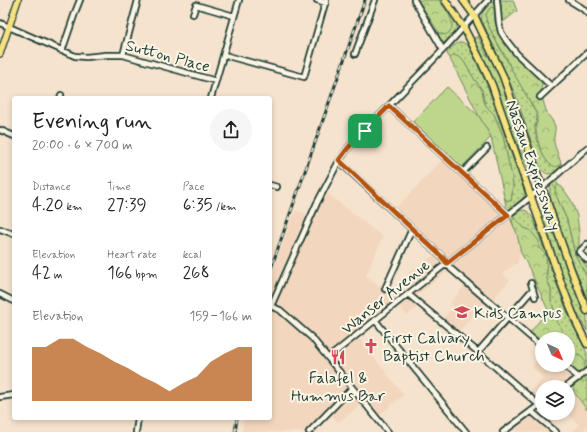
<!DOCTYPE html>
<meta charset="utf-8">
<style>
body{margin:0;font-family:Mynerve,sans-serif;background:#f6f6f6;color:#222;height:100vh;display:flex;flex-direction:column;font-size:15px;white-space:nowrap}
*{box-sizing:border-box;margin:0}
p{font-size:13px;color:#767676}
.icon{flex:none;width:22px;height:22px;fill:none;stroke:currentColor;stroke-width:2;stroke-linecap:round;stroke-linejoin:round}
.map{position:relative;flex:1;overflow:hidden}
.details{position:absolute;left:12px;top:96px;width:260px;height:324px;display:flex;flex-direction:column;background:#fff;border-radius:4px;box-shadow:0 2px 6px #0003}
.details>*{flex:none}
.needle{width:26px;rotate:136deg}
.fabs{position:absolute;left:535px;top:332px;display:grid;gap:8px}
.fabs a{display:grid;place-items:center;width:40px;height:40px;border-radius:50%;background:#fff;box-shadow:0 2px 6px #0003;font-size:20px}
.pin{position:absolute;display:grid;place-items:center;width:34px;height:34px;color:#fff;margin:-17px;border-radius:8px;box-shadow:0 2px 6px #0006}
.round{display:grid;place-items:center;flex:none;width:42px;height:42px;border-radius:21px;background:#f6f6f6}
.head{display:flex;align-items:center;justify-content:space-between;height:68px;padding:0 20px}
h1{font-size:22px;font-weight:600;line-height:30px}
.stats{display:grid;grid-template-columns:repeat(3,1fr);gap:6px;height:68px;padding:4px 20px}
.stats div{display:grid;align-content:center}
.stats b{font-size:17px;font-weight:600}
.stats small{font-size:11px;font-weight:400}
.stats p{font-size:11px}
.chart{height:112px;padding:8px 20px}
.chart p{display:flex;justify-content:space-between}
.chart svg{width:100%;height:72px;margin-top:4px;fill:#b45309;opacity:.7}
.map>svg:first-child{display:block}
</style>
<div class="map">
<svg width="587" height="432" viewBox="0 0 587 432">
<defs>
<pattern id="grass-dots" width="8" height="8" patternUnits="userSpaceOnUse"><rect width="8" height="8" fill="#bed68c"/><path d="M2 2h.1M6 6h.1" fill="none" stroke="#9aaf73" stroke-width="1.8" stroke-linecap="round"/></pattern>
<pattern id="forest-crowns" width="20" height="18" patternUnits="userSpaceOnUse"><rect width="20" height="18" fill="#bed68c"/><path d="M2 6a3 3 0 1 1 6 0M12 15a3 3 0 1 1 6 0" fill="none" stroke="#9aaf73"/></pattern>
</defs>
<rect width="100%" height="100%" fill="#f6e3ce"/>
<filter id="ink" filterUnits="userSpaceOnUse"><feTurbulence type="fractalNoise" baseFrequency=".025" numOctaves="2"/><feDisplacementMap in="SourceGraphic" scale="8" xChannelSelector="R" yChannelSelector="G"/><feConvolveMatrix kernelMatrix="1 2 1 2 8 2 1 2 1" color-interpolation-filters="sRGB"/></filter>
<g filter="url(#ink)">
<path fill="#f2d7be" d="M445 157 508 215 517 234 521 253 517 263 503 273 510 280 491 302 487 299 459 332 443 318 454 306 450 303 465 285 448 271 417 295 424 302 407 316 397 303 356 335 404 395 378 416 366 400 338 423 329 412 310 432H242L244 418H270V281L284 240 295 210 311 216 323 190 383 237 366 275 398 301 417 287 407 274 437 253 393 211Z
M542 354V365H567L581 376 569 385 587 410V427L584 429 587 431 586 432H572L579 425 566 413H568V387H542V404L539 406 527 395 543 378 532 367Z
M532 411 555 432H518L511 425Z"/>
<path fill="url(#grass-dots)" stroke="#6e8a60" d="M439 0H444L457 22V27L456 31 443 44 436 29 439 33 446 9Z
M499 0H513L517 11 502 23Z
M494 1 496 4 495 22V13L486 20 497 43 537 114C538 120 535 123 535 128 535 136 542 153 546 160L559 166 561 163V166C553 174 548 178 540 168L516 96 481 19C481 12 488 4 494 1Z
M478 36 487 55 494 64 507 93 535 174 530 176 491 76 473 39Z
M462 42 468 45 471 51 487 85 525 193C524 201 514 206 507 211L504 196 506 200 511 201 513 187 512 176 509 165 503 136 494 114 486 106 484 101 482 90 478 84 475 80 464 62 450 58V59L447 53C451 48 455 43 462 42Z
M556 181 558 185 556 187 559 203 567 220 575 254 587 277V299C581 284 546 198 550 188 550 185 554 183 556 181Z
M544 208 551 229 560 247 580 301 587 316V331L573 306 559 272 538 210Z
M524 210 527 211 533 218 555 280 569 316 587 353V368L582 373 580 356C567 353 568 352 568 339H563C561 336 561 334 562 330L556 322V317L551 301V290L547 279V263L530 230 524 228 515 219 512 221 514 227 510 218 519 211Z"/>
<path fill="url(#forest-crowns)" stroke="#6e8a60" d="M418 0H439C446 10 461 27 445 35L439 33Z
M492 7C497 11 494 16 495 22 496 26 499 32 501 36 509 52 528 66 542 79 543 84 541 87 541 91 542 97 544 104 546 110 548 117 554 121 555 126 556 131 553 137 554 142 555 148 559 156 561 163 558 167 557 167 553 166 543 162 537 140 536 130 535 125 538 120 537 114L513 72 504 54 491 31 486 20V15L489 9Z
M454 55 461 58 464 62 475 80 478 84 482 90 484 101 486 106 494 114 503 136 509 165 512 176 513 187 511 201 506 200 504 196 491 137 479 116 450 59V58Z
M558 185 562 187 571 200 577 216 579 232V255L584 263 587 267V277L575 254 567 220 556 195 555 190 556 187Z
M514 218 520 223 524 228 530 230 534 235 539 241V248L546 255 547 279 551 290V301L557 320 556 322C565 327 559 332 563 339H542V345L529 334 548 310 529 268 521 253 517 234 514 227 512 221Z
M568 350C572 356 575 353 580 356 587 360 586 370 580 374L577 373 567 365H568Z
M585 378 587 379V410L574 392 573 387 578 381Z"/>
<path fill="#bed68c" stroke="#6e8a60" d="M447 87 479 116 491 137 462 167 413 122Z"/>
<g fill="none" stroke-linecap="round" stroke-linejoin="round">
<defs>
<path id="minor" d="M317 0 326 3
M414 0 432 31 443 50
M497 0 499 23 501 32 506 40 517 54 551 86
M569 0 582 8 587 13
M193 14 196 5 234 16
M0 23 75 56 86 57 106 55H123L216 81
M62 51 76 10 80 0
M355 54 375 0
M123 55 138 0
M224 55 304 77 326 0
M540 97 587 53
M60 98 61 95
M211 98 239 0
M389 106 508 215
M0 130 14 136
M339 161 441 256 451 269 542 347
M462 173 487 148
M270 185 277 187
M0 229 14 234
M587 244 579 252 587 260
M531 283 535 297
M385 289 412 229
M0 294 14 301
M408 294 478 352 539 405
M270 306 280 310 312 338 388 432
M271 306 317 203 339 161 348 148 443 50 488 0
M375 320 466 432
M478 352 533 289
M328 358 408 294 523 203 550 181 587 148
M564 365 579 378
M566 387 587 371
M0 397 14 395
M531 411 556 432
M136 432 138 418
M309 432 352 388
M503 432 542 403"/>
<path id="major" d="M0 54 18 0"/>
<path id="highway" d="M445 0 464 28 481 61 492 85 560 280 577 324 587 344
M463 0 474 15 503 76 570 267 587 311"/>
</defs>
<use href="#minor" stroke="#1f3d34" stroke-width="8"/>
<use href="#major" stroke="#1f3d34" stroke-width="8"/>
<use href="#highway" stroke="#1f3d34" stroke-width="9"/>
<use href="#minor" stroke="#fcf5e5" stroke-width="4.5"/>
<use href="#major" stroke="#f7e281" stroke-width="5.5"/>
<use href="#highway" stroke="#f7e281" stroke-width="6"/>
<defs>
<path id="rail" d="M270 271 365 0
M235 432 237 418"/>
</defs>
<use href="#rail" stroke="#1f3d34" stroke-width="3"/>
<use href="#rail" stroke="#fcf5e5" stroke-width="1.5" stroke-dasharray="4.5" stroke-linecap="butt"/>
</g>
</g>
<g fill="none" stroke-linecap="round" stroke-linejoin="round" filter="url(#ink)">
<defs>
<path id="route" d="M389 106 508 215 447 263 441 256 339 160 348 148Z"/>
</defs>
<use href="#route" stroke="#fff" stroke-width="8"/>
<use href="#route" stroke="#b45309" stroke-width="5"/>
</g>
<defs>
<symbol id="school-bare" viewBox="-9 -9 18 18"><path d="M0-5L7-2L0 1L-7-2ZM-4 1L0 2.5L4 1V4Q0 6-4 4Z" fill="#d1495b" stroke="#fcf5e5" stroke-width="2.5" paint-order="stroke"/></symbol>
<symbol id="church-bare" viewBox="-9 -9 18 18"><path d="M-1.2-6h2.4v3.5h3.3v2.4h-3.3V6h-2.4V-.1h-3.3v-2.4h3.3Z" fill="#d1495b" stroke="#fcf5e5" stroke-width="2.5" paint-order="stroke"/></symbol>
<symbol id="restaurant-bare" viewBox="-9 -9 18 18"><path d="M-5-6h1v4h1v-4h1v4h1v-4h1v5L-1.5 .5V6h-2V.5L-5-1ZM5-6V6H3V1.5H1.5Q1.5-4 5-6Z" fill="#d1495b" stroke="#fcf5e5" stroke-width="2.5" paint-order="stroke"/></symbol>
</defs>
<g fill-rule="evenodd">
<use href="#school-bare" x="451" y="301" width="22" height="22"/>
<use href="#church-bare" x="360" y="335" width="22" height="22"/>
<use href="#restaurant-bare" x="327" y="346" width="22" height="22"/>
</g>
<g text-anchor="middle" stroke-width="4" stroke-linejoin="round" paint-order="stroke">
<g font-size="16" fill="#1f3d34" stroke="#fcf5e5">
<text transform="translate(168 55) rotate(15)" y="6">Sutton Place</text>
<text transform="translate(534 165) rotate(71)" y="6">Nassau Expressway</text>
<text transform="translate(385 296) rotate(-39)" y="6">Wanser Avenue</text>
</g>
<g font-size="16" fill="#1f3d34" stroke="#fcf5e5" text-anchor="start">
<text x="474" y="318">Kids Campus</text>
<text x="383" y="343">First Calvary<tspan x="383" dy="18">Baptist Church</tspan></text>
<text x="338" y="383" text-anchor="middle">Falafel &amp;<tspan x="338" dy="18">Hummus Bar</tspan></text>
</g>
</g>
</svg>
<div class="fabs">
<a><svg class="needle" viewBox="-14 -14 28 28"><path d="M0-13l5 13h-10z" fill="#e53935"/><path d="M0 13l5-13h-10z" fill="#767676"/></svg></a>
<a><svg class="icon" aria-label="layers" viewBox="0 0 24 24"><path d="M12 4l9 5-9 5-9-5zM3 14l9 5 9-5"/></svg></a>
</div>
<div class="pin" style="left:365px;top:131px;background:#1e9e55"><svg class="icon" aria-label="arrive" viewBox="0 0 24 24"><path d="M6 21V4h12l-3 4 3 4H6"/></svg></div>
<section class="details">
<div class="head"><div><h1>Evening run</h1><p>20:00 · 6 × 700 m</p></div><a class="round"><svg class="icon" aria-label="share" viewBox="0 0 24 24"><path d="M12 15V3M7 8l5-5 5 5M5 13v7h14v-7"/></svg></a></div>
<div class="stats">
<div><p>Distance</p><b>4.20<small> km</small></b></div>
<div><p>Time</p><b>27:39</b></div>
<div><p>Pace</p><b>6:35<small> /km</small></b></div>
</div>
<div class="stats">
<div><p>Elevation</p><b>42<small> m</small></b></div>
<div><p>Heart rate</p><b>166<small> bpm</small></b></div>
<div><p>kcal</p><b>268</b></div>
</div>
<div class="chart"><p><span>Elevation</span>159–166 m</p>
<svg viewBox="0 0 160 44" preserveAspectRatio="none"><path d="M0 44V11L10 11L20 6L30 6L40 11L50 15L60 20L70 24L80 29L90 33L100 38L110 33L120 29L130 20L140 15L150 11L160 11V44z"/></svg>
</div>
</section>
</div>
